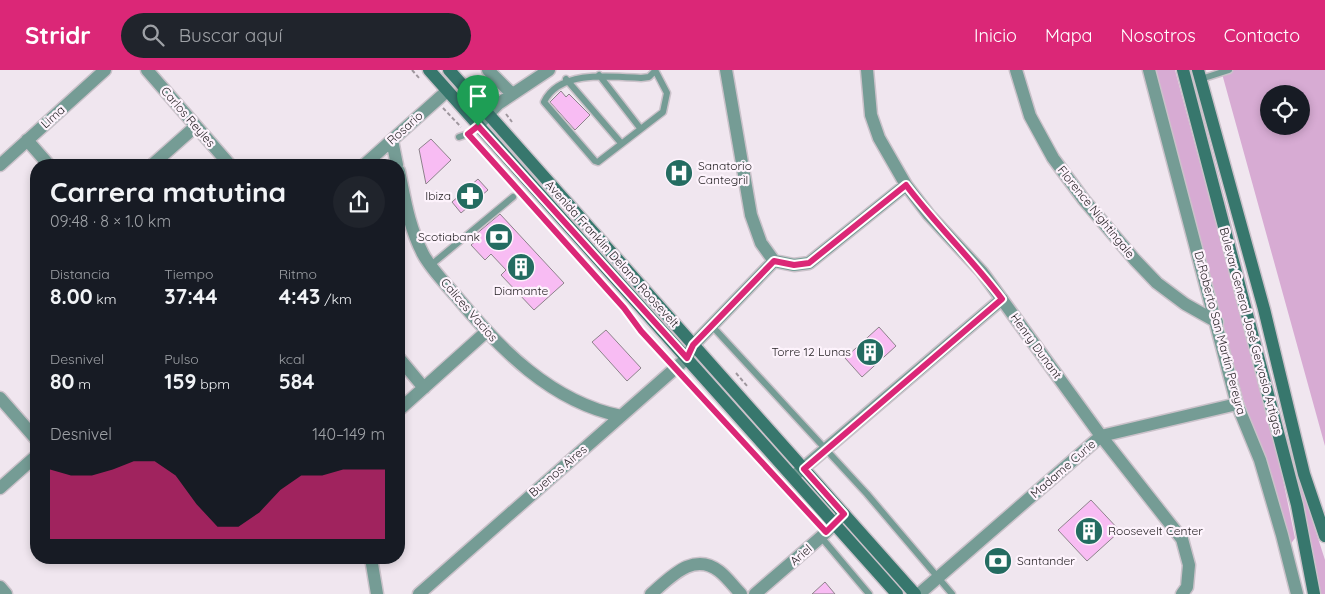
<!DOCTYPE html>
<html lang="es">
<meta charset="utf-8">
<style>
body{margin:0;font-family:Quicksand,sans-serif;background:#20242c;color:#f1f3f6;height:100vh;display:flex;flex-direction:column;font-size:19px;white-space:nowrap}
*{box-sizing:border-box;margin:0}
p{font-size:16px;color:#9ea1a6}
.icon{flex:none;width:28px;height:28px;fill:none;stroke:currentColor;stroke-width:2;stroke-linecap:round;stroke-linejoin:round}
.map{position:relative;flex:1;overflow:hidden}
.details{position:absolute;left:30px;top:89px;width:375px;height:405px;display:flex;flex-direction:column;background:#171b24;border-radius:20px;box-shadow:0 2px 8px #0003}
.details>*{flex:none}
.buttons{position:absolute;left:1260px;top:15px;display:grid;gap:10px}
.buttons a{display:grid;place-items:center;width:50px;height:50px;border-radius:50%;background:#171b24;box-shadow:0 2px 8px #0003;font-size:25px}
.pin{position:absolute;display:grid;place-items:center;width:42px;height:42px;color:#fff;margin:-51px -21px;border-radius:50% 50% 50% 0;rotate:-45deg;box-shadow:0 0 5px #0007}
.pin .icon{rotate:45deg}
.round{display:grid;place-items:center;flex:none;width:52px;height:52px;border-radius:26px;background:#20242c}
.headline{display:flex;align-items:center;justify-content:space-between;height:85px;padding:0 20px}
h1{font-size:28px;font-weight:700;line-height:38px}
.figures{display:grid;grid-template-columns:repeat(3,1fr);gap:8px;height:85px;padding:5px 20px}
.figures div{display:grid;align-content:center}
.figures b{font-size:21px;font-weight:700}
.figures small{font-size:14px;font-weight:400}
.figures p{font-size:14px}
.chart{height:140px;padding:10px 20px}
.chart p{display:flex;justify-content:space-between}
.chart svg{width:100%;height:90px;margin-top:5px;fill:#db2777;opacity:.7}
header{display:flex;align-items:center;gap:30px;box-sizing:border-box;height:70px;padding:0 25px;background:#db2777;color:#fff}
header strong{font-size:24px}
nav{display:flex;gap:28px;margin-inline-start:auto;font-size:18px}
.search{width:350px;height:45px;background:#20242c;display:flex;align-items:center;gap:12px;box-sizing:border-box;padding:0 18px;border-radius:28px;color:#9ea1a6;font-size:19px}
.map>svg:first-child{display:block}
</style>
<header>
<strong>Stridr</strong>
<div class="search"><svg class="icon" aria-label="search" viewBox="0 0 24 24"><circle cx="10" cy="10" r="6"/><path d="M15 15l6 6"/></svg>Buscar aquí</div>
<nav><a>Inicio</a><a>Mapa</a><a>Nosotros</a><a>Contacto</a></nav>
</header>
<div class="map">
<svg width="1325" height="524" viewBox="0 0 1325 524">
<rect width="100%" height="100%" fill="#f0e6ef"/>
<path fill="#d7abd3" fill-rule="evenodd" d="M1156 0H1175L1275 371 1295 468 1290 475 1264 387 1244 332 1222 253Z
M1188 0H1191L1293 390 1325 490V524H1318L1301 425Z
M1221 0H1325V376ZM1269 24H1301V56H1269Z"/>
<path fill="#f8bcf3" stroke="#8d838b" d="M561 21 566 27 569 24 590 45 575 60 550 32Z
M431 69 451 90 426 114 419 79Z
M478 109 488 120 461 143 452 132Z
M500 144 564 213 534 240 501 205 506 200 491 184 485 190 471 175 478 169 475 165Z
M879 257 896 276 862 307 845 288Z
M606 260 641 298 627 311 592 272Z
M1091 430 1120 461 1087 491 1058 460Z
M825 512 835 524H812Z"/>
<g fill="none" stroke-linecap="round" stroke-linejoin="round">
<defs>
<path id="service" d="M655 1 649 7 641 8C610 6 559 0 544 32L595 91 598 92 663 42 667 23 655 0
M599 5 640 58
M566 9 621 73
M1201 9 1229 0
M459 67 468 64 478 55
M431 195 513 127
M712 256 867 424 952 524
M821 467 869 524"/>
<path id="minor" d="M147 0 230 95
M488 0 512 24
M726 0 751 145 761 173 774 191
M867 0 871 45 879 68 906 115 929 145 982 202 1101 366 1182 469 1189 495 1187 517 1182 524
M1016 0 1030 46 1053 88 1084 130 1135 190 1157 213 1185 234 1217 252
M1149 0 1237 334 1260 390 1282 465 1297 524
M478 55 498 34 549 0
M27 70 49 95
M392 70 397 95
M0 95 105 0
M152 95 196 56
M364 95 447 21
M399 101C405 130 409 157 423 184 431 199 445 213 456 226 499 278 551 332 621 346
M774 191 794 195 809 193 906 115
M399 288 424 318
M0 328 36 369
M399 340 486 262
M794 406 1002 229
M0 418 36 386
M371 488 377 524
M0 517 6 524
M419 524 687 288 693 275 774 191
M651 524C670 508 693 481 719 501 727 507 734 517 741 524
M755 524 821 467 844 444
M919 524 1101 366 1237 334"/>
<path id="secondary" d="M429 0 897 524
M449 0 915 524
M1183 0 1297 435 1314 524
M1198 0 1264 239 1304 404 1325 466"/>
</defs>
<use href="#service" stroke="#cbc2ca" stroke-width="9"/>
<use href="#minor" stroke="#cbc2ca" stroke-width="15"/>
<use href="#secondary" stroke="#cbc2ca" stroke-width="15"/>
<path stroke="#9f979e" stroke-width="2" stroke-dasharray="4 2.5" stroke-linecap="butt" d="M412 0 420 9
M443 38 461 57
M506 44 512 52
M474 71 516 118
M521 124 669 290
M736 303 747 316
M684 306 731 358"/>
<use href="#service" stroke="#759c95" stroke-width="6"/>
<use href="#minor" stroke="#759c95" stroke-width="12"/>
<use href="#secondary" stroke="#37776d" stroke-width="12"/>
</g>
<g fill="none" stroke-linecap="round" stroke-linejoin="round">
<defs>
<path id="route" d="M478 56 687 288 693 275 774 191 794 195 809 193 906 115C936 155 972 189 1002 229L804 399 844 444 826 462 641 261 624 238 468 64Z"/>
</defs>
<use href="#route" stroke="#fff" stroke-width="10"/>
<use href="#route" stroke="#db2777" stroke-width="6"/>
</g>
<defs>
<symbol id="hospital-disc" viewBox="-11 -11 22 22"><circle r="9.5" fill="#246c61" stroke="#fdf3fc"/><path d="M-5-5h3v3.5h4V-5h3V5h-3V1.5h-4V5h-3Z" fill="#fff"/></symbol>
<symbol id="pharmacy-disc" viewBox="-11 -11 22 22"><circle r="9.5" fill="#246c61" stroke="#fdf3fc"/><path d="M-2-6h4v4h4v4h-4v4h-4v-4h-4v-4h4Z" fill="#fff"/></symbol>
<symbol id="bank-disc" viewBox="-11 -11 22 22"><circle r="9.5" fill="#246c61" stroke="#fdf3fc"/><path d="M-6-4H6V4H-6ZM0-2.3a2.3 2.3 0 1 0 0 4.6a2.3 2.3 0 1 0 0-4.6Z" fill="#fff"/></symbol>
<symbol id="building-disc" viewBox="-11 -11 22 22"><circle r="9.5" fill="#246c61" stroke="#fdf3fc"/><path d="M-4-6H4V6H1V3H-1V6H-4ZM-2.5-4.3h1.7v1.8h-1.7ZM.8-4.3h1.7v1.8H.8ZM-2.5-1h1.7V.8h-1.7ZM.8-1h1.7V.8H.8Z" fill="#fff"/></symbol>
</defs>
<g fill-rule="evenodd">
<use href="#hospital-disc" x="663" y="87" width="32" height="32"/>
<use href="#pharmacy-disc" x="454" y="110" width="32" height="32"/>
<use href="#bank-disc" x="483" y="151" width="32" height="32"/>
<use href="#building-disc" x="505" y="181" width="32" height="32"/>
<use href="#building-disc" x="854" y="266" width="32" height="32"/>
<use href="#building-disc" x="1073" y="445" width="32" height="32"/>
<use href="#bank-disc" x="982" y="475" width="32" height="32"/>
</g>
<g text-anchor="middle" stroke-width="4.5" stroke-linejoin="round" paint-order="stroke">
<g font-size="12" fill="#221e21" stroke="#fdf3fc">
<text transform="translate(53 47) rotate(-42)" y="4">Lima</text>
<text transform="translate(188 47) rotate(49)" y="4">Carlos Reyles</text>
<text transform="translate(405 58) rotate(-42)" y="4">Rosario</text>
<text transform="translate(1096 142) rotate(51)" y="4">Florence Nightingale</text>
<text transform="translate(612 184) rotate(48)" y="4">Avenida Franklin Delano Roosevelt</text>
<text transform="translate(469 240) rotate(49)" y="4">Calices Vacios</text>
<text transform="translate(1251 261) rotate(75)" y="4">Bulevar General José Gervasio Artigas</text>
<text transform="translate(1220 263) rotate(75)" y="4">Dr.Roberto San Martin Pereyra</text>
<text transform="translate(1036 276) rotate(54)" y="4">Henry Dunant</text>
<text transform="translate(1063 399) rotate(-41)" y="4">Madame Curie</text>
<text transform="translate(558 401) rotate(-41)" y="4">Buenos Aires</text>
<text transform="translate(801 485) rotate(-41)" y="4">Ariel</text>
</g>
<g font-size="12" fill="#221e21" stroke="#fdf3fc" text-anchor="start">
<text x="698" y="100">Sanatorio<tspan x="698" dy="14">Cantegril</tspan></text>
<text x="451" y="130" text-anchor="end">Ibiza</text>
<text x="480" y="171" text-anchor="end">Scotiabank</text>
<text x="521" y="225" text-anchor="middle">Diamante</text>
<text x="851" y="286" text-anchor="end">Torre 12 Lunas</text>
<text x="1108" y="465">Roosevelt Center</text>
<text x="1017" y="495">Santander</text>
</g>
</g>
</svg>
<div class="buttons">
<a><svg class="icon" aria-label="locate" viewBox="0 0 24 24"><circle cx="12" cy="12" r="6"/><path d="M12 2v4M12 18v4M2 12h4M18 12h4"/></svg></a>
</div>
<div class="pin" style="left:478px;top:56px;background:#1e9e55"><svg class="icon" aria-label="arrive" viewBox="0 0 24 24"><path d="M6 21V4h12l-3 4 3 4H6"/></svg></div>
<section class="details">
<div class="headline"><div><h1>Carrera matutina</h1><p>09:48 · 8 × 1.0 km</p></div><a class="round"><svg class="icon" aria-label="share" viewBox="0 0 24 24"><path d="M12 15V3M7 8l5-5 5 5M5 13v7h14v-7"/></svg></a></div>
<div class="figures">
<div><p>Distancia</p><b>8.00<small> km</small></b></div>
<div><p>Tiempo</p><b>37:44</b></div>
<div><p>Ritmo</p><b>4:43<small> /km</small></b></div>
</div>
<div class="figures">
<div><p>Desnivel</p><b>80<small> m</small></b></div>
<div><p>Pulso</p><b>159<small> bpm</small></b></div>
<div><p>kcal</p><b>584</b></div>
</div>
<div class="chart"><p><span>Desnivel</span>140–149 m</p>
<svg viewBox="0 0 160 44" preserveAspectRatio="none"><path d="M0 44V10L10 13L20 13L30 10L40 6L50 6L60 13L70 27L80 38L90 38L100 31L110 20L120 13L130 13L140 10L150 10L160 10V44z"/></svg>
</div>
</section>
</div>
